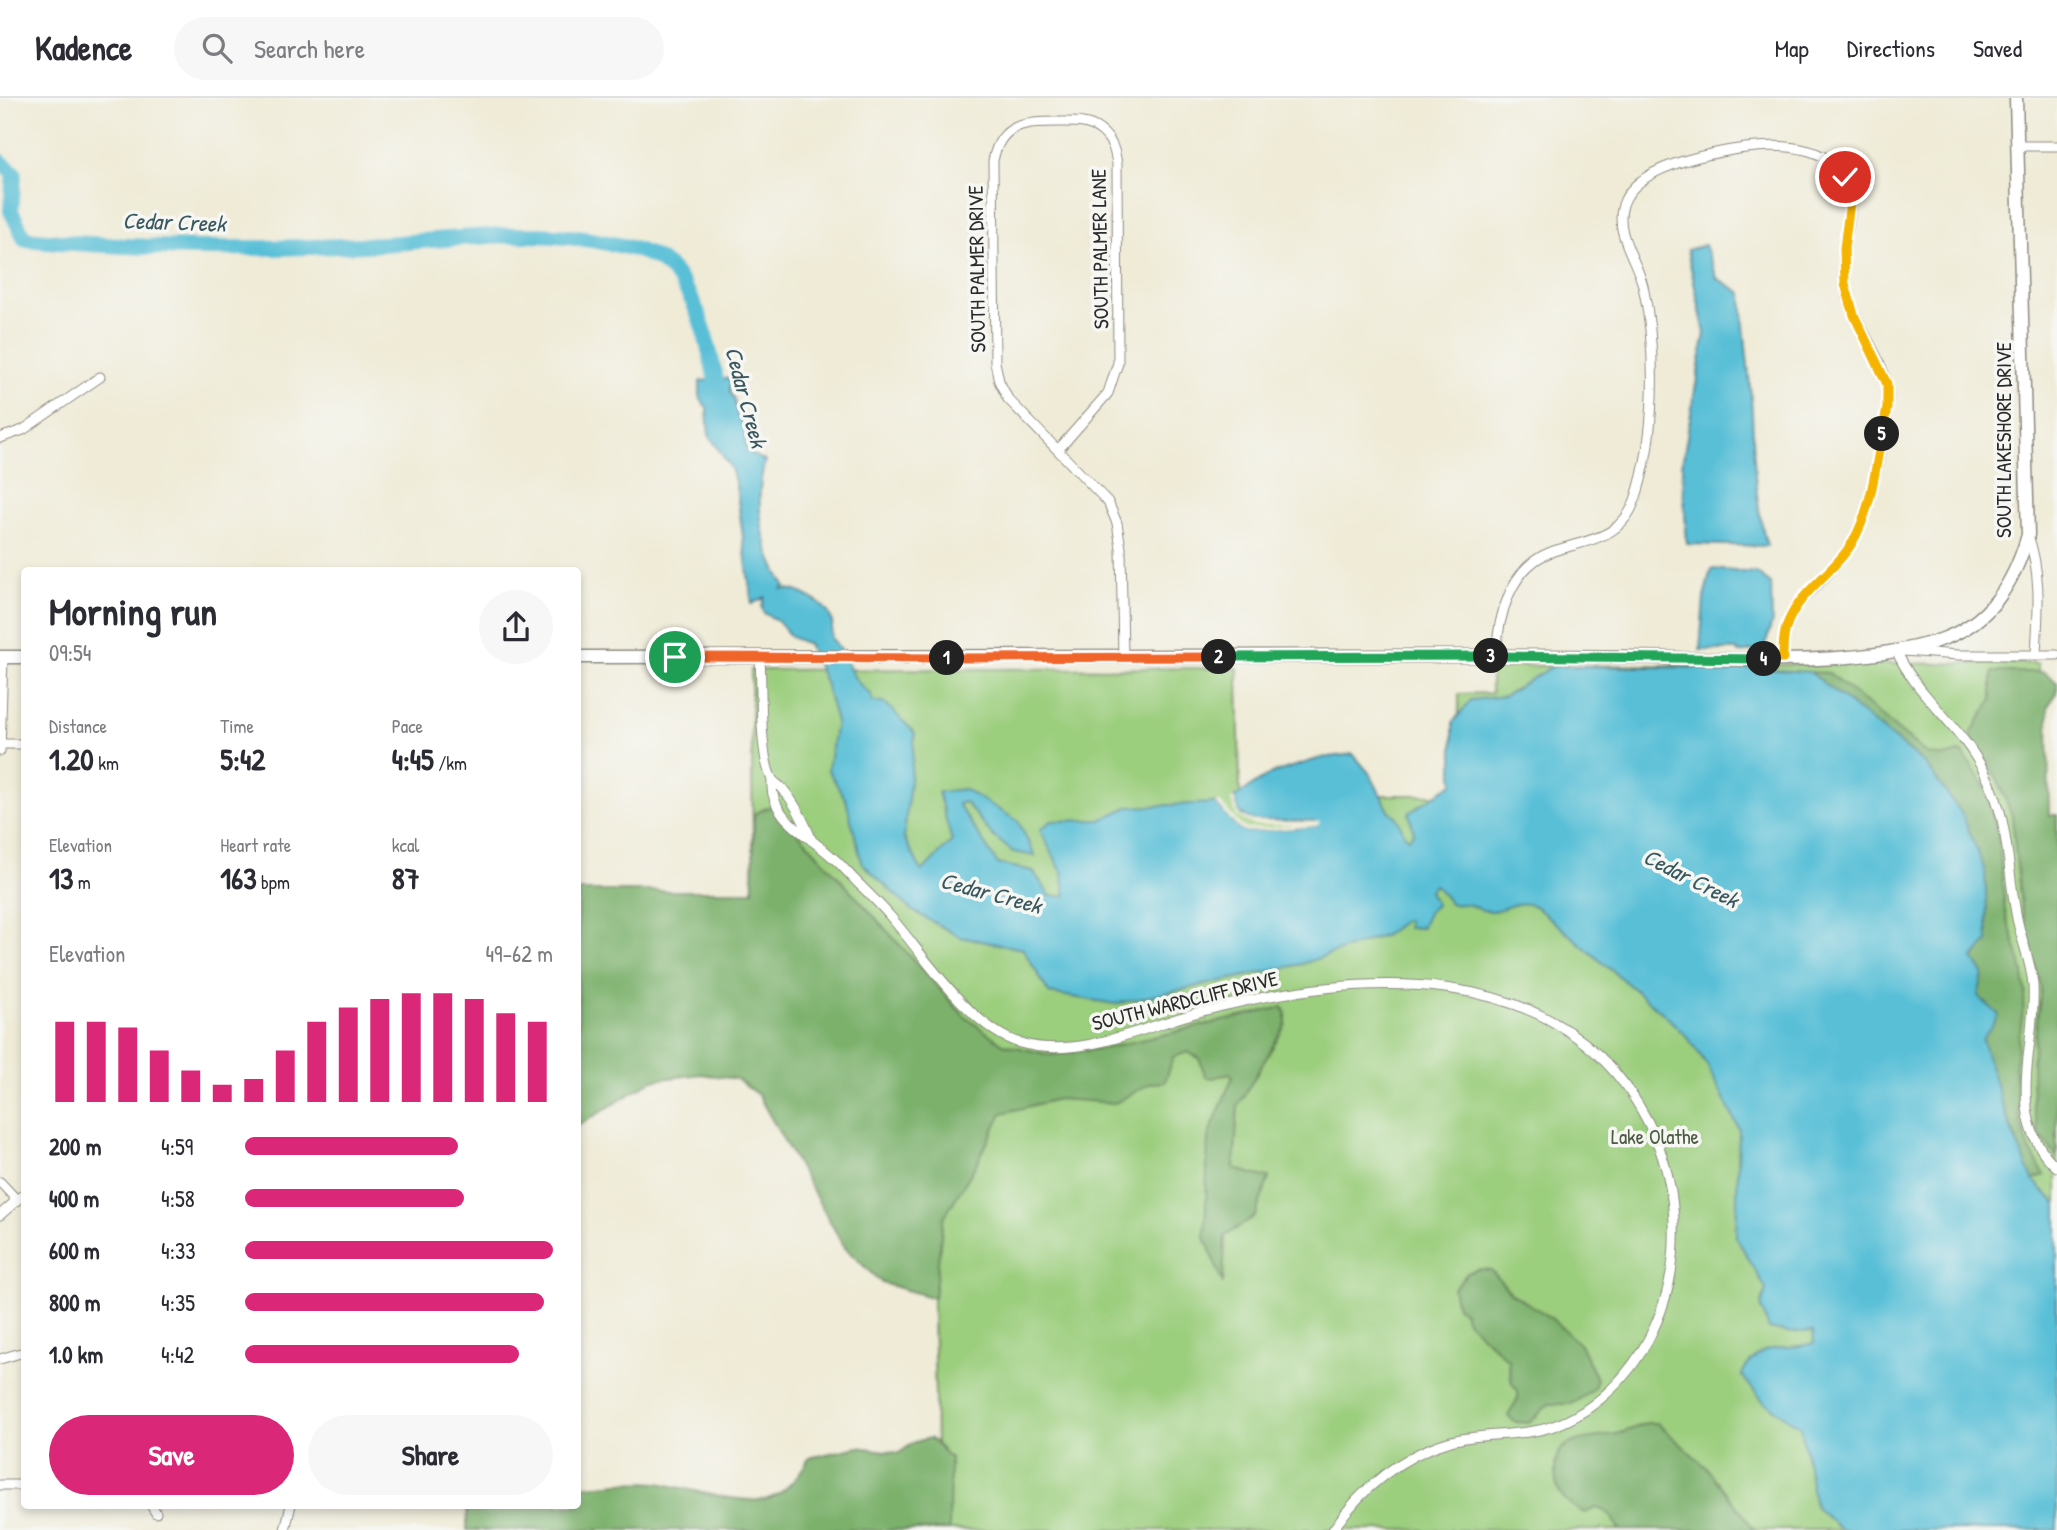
<!DOCTYPE html>
<meta charset="utf-8">
<style>
body{margin:0;font-family:"Patrick Hand",sans-serif;background:#f7f7f7;color:#2b2b33;height:100vh;display:flex;flex-direction:column;font-size:26px;white-space:nowrap}
*{box-sizing:border-box;margin:0}
p{font-size:23px;color:#7c7c81}
.icon{flex:none;width:38px;height:38px;fill:none;stroke:currentColor;stroke-width:2;stroke-linecap:round;stroke-linejoin:round}
.map{position:relative;flex:1;overflow:hidden}
.sheet{position:absolute;left:21px;top:469px;width:560px;height:942px;display:flex;flex-direction:column;background:#fff;border-radius:7px;box-shadow:0 4px 10px #0003}
.sheet>*{flex:none}
.pin{position:absolute;display:grid;place-items:center;width:60px;height:60px;color:#fff;margin:-30px;border:4px solid #fff;border-radius:50%;box-shadow:0 2px 7px #0007}
.km{position:absolute;width:35px;height:35px;margin:-18px;border-radius:50%;background:#222;color:#fff;font-size:19px;line-height:35px;text-align:center}
.round{display:grid;place-items:center;flex:none;width:74px;height:74px;border-radius:37px;background:#f7f7f7}
.headline{display:flex;align-items:center;justify-content:space-between;height:119px;padding:0 28px}
h1{font-size:38px;font-weight:700;line-height:52px}
.figures{display:grid;grid-template-columns:repeat(3,1fr);gap:10px;height:119px;padding:7px 28px}
.figures div{display:grid;align-content:center}
.figures b{font-size:30px;font-weight:700}
.figures small{font-size:19px;font-weight:400}
.figures p{font-size:19px}
.chart{height:196px;padding:14px 28px}
.chart p{display:flex;justify-content:space-between}
.chart svg{width:100%;height:126px;margin-top:7px;stroke:#db2777;stroke-width:6}
.action{display:flex;gap:14px;margin-top:auto;padding:14px 28px}
.action a{flex:1;height:80px;border-radius:42px;background:#db2777;color:#fff;font-size:28px;font-weight:700;line-height:80px;text-align:center}
.action a+a{background:#f7f7f7;color:#2b2b33}
ul{padding:0 28px;list-style:none;font-size:23px}
li{display:grid;grid-template-columns:112px 84px 1fr;align-items:center;height:52px}
li i{height:18px;border-radius:9px;background:#db2777}
header{display:flex;align-items:center;gap:42px;box-sizing:border-box;height:98px;padding:0 35px;background:#fff;border-bottom:2px solid #e1e1e2}
header strong{font-size:33px}
nav{display:flex;gap:38px;margin-inline-start:auto;font-size:24px}
.search{width:490px;height:63px;background:#f7f7f7;display:flex;align-items:center;gap:18px;box-sizing:border-box;padding:0 24px;border-radius:38px;color:#7c7c81;font-size:26px}
.map>svg:first-child{display:block}
</style>
<header>
<strong>Kadence</strong>
<div class="search"><svg class="icon" aria-label="search" viewBox="0 0 24 24"><circle cx="10" cy="10" r="6"/><path d="M15 15l6 6"/></svg>Search here</div>
<nav><a>Map</a><a>Directions</a><a>Saved</a></nav>
</header>
<div class="map">
<svg width="2057" height="1432" viewBox="0 0 2057 1432">
<rect width="100%" height="100%" fill="#f6f6f2"/>
<filter id="ink" filterUnits="userSpaceOnUse"><feTurbulence type="fractalNoise" baseFrequency=".0143" numOctaves="2"/><feDisplacementMap in="SourceGraphic" scale="14" xChannelSelector="R" yChannelSelector="G"/><feConvolveMatrix kernelMatrix="1 2 1 2 8 2 1 2 1" color-interpolation-filters="sRGB"/></filter>
<filter id="wash" filterUnits="userSpaceOnUse"><feTurbulence type="fractalNoise" baseFrequency=".00686" numOctaves="4" result="noise"/><feDisplacementMap in="SourceGraphic" scale="28" xChannelSelector="R" yChannelSelector="G"/><feGaussianBlur stdDeviation="1.57" result="paint"/><feColorMatrix in="noise" values="0 0 0 0 0 0 0 0 0 0 0 0 0 0 0 0 0 1.4 0 .05"/><feComposite in="paint" operator="in"/></filter>
<g filter="url(#wash)">
<rect width="100%" height="100%" fill="#efebd7"/>
<path fill="#9bce7d" stroke="#637c54" stroke-width="2" d="M2038 565 2044 971 2057 972V1432H938L926 898 817 758 753 757 751 572 1238 570 1240 697H1458L1459 596 1491 595V568Z"/>
<path fill="#7cb16c" stroke="#546e4c" stroke-width="2" d="M1810 574 1829 575 1927 656 1945 659 1962 654 1986 691 1998 737 2005 813 2021 865 2026 894 2015 966 2020 1023 2030 1052 2045 1078 2033 1082C2013 1035 1974 948 1978 897 1979 890 1982 883 1983 876L1973 860 1988 844 1985 774 1962 716 1924 665Z
M1992 574H2044L2057 584V595L2048 608 2049 717H2057V1059L2039 1036 2033 1008 2032 965 2041 890 2021 809 2012 718 1998 682 1970 637 1992 602Z
M773 707 965 919 1003 946 1050 957 1106 950 1283 909 1286 916V926L1238 1008 1234 1071 1269 1080 1255 1118 1225 1138 1223 1186 1205 1139 1208 1039 1233 978 1229 975 1213 980 1206 979 1199 960 1188 954 1173 959 1165 984 1151 985 1115 1005 1058 1001 1002 1015 976 1067 943 1121 934 1200 882 1185 845 1150 758 997 737 981 701 976 653 982 578 1028V793H753L754 716Z
M1478 1171 1491 1172 1511 1195 1550 1219 1581 1248 1597 1281 1594 1291 1572 1306H1549L1529 1325 1515 1324 1508 1318 1518 1300V1293L1512 1285 1508 1262 1467 1223 1464 1215 1457 1209 1453 1191 1467 1175Z
M1647 1325H1657L1706 1369 1755 1432H1622L1618 1430C1613 1418 1608 1413 1596 1410L1585 1415C1573 1410 1558 1398 1556 1384 1549 1340 1578 1343 1611 1337 1624 1335 1635 1330 1647 1325Z
M930 1340 950 1360 949 1432H467V1407H578V1390L582 1388C606 1387 633 1382 657 1385 684 1389 751 1410 773 1399 790 1390 800 1376 809 1360L858 1349 899 1355 915 1344Z"/>
<path fill="#59bfd7" stroke="#427581" stroke-width="2" d="M1705 147 1717 180 1742 195C1743 235 1750 274 1752 314 1754 363 1754 401 1767 448L1687 446 1682 367 1705 235 1687 152Z
M730 280V295C737 302 734 307 737 316 739 322 741 321 743 326 751 349 735 349 765 363 753 404 762 452 785 488L782 491C798 490 829 506 832 524 833 530 830 535 832 541 850 560 847 580 871 596L872 603 886 606 915 635 904 740 922 773 952 743 938 694 964 691 1018 723 1035 758 1013 754 992 737 965 704 958 706 998 766 1033 773 1050 798H1066L1062 774 1040 732 1051 723 1100 722 1128 709 1216 705 1238 730 1247 734 1317 728 1314 723H1254L1240 716 1234 700 1270 676 1321 660 1353 656 1370 676 1389 713 1396 718 1405 737 1409 740 1414 735 1409 715 1453 685V624L1471 602 1504 598 1553 568 1740 570 1810 574 1924 665 1962 716 1985 773 1988 844 1973 860 1983 876 1978 898 1999 917 1982 942 2007 1022 2033 1082 2057 1106V1432H1842L1815 1409 1801 1329 1764 1304 1741 1277C1764 1239 1778 1255 1814 1245L1813 1233 1788 1235 1769 1231 1761 1209 1766 1191 1736 1139 1739 1031 1707 967 1688 940 1666 918 1535 808C1516 801 1508 811 1492 813 1481 814 1474 807 1464 806 1463 806 1454 807 1453 806 1445 804 1441 791 1434 787L1429 793 1436 807 1429 813 1421 830 1407 829 1408 823 1405 822 1385 837 1302 866 1115 906 1049 895 1023 851 960 839 911 812 862 765 846 702 828 672 836 624 825 584 808 546 791 539 778 523 764 515 762 509 765 499 752 506 736 387 731 370 709 337 707 310 700 300V283Z
M1711 471 1756 475 1771 486 1772 524 1764 551C1755 551 1746 555 1738 555L1737 552H1700L1704 500Z"/>
<path fill="#efebd7" d="M1234 700 1240 718 1254 723 1320 724 1317 728 1247 734 1238 730 1216 705 1220 704 1240 727 1247 731 1295 727H1253L1237 718 1231 701Z"/>
<g fill="none" stroke-linecap="round" stroke-linejoin="round">
<path stroke="#59bfd7" stroke-width="16" d="M0 63 14 75 11 113 25 141C137 152 252 152 365 147 448 143 530 127 613 146 629 149 648 154 662 164 701 193 711 258 720 303"/>
</g>
</g>
<g filter="url(#ink)">
<g fill="none" stroke-linecap="round" stroke-linejoin="round">
<defs>
<path id="street" d="M2018 48H2057
M0 340 23 332 100 279
M1058 352 1108 295 1118 265 1117 66C1115 52 1112 42 1101 33 1089 23 1074 24 1059 24 1027 24 1000 24 993 63L995 264 999 283 1008 301 1108 404 1117 425 1121 450 1123 559
M2028 437C2042 477 2038 515 2036 557
M1896 552C1914 593 1951 620 1975 658 2010 712 2005 755 2016 815 2020 840 2031 862 2033 887 2037 946 2003 1023 2057 1069
M1904 553 1958 557H2057
M1496 558C1498 519 1510 469 1551 454 1585 442 1621 442 1635 402 1656 341 1657 251 1643 188 1637 162 1614 135 1623 107 1633 74 1686 61 1716 55 1753 47 1813 40 1840 72 1859 93 1848 122 1845 147 1843 160 1844 174 1845 186 1851 224 1887 263 1888 295 1888 325 1875 381 1866 411 1858 439 1842 462 1822 482 1809 495 1796 506 1789 523 1784 535 1783 548 1783 561
M760 559C762 589 759 654 771 679 773 685 778 686 782 690 795 705 805 725 812 743
M1 646H24
M0 653 3 559
M772 683C769 720 809 737 831 758 840 765 847 774 855 782 867 794 879 805 890 818 923 856 971 931 1020 945 1079 962 1144 929 1199 914 1355 873 1562 856 1648 1024 1682 1091 1684 1175 1648 1242 1626 1284 1583 1325 1534 1333 1506 1338 1478 1336 1451 1343 1402 1357 1361 1390 1333 1432
M0 1084 17 1102
M0 1117 24 1096
M0 1261 24 1254
M0 1387H24
M151 1407 156 1415
M285 1432 291 1407"/>
<path id="secondary" d="M0 559H24
M578 559C883 560 1189 556 1494 558 1552 558 1610 558 1669 560 1750 562 1862 568 1940 542 1990 525 2014 485 2028 437L2016 0"/>
</defs>
<use href="#street" stroke="#8d8b81" stroke-width="11"/>
<use href="#secondary" stroke="#8d8b81" stroke-width="15"/>
<use href="#street" stroke="#fff" stroke-width="9"/>
<use href="#secondary" stroke="#fff" stroke-width="12"/>
</g>
</g>
<g fill="none" stroke-linecap="round" stroke-linejoin="round" filter="url(#ink)">
<defs>
<path id="split-1" d="M675 559 947 560"/>
<path id="split-2" d="M947 560 1219 559"/>
<path id="split-3" d="M1219 559 1491 558"/>
<path id="split-4" d="M1491 558 1764 561"/>
<path id="split-5" d="M1764 561H1783C1783 549 1783 536 1788 524 1801 492 1835 474 1852 445 1871 413 1875 372 1882 336"/>
<path id="split-6" d="M1845 79 1851 97 1844 150 1845 186 1854 217 1887 286V310L1882 336"/>
</defs>
<use href="#split-1" stroke="#fff" stroke-width="14"/>
<use href="#split-2" stroke="#fff" stroke-width="14"/>
<use href="#split-3" stroke="#fff" stroke-width="14"/>
<use href="#split-4" stroke="#fff" stroke-width="14"/>
<use href="#split-5" stroke="#fff" stroke-width="14"/>
<use href="#split-6" stroke="#fff" stroke-width="14"/>
<use href="#split-1" stroke="#f0652b" stroke-width="9"/>
<use href="#split-2" stroke="#f0652b" stroke-width="9"/>
<use href="#split-3" stroke="#22a559" stroke-width="9"/>
<use href="#split-4" stroke="#22a559" stroke-width="9"/>
<use href="#split-5" stroke="#f5b400" stroke-width="9"/>
<use href="#split-6" stroke="#f5b400" stroke-width="9"/>
</g>
<g text-anchor="middle" stroke-width="7" stroke-linejoin="round" paint-order="stroke">
<g font-size="21" fill="#2b2b2b" stroke="#f6f6f2">
<text transform="translate(1100 151) rotate(-91)" y="7">SOUTH PALMER LANE</text>
<text transform="translate(977 171) rotate(-91)" y="7">SOUTH PALMER DRIVE</text>
<text transform="translate(2004 342) rotate(-90)" y="7">SOUTH LAKESHORE DRIVE</text>
<text transform="translate(1185 903) rotate(-14)" y="7">SOUTH WARDCLIFF DRIVE</text>
</g>
<g font-size="21" fill="#4d5c44" stroke="#f6f6f2">
<text x="1655" y="1046">Lake Olathe</text>
</g>
<g font-size="23" font-style="italic" fill="#39575f" stroke="#f6f6f2">
<text transform="translate(174 124) rotate(2)" y="8">Cedar Creek</text>
<text transform="translate(746 299) rotate(75)" y="8">Cedar Creek</text>
<text transform="translate(1691 780) rotate(27)" y="8">Cedar Creek</text>
<text transform="translate(991 795) rotate(15)" y="8">Cedar Creek</text>
</g>
</g>
</svg>
<div class="pin" style="left:675px;top:559px;background:#1e9e55"><svg class="icon" aria-label="arrive" viewBox="0 0 24 24"><path d="M6 21V4h12l-3 4 3 4H6"/></svg></div>
<div class="pin" style="left:1845px;top:79px;background:#d93025"><svg class="icon" aria-label="check" viewBox="0 0 24 24"><path d="M5 12l5 5 9-10"/></svg></div>
<b class="km" style="left:947px;top:560px">1</b>
<b class="km" style="left:1219px;top:559px">2</b>
<b class="km" style="left:1491px;top:558px">3</b>
<b class="km" style="left:1764px;top:561px">4</b>
<b class="km" style="left:1882px;top:336px">5</b>
<section class="sheet">
<div class="headline"><div><h1>Morning run</h1><p>09:54</p></div><a class="round"><svg class="icon" aria-label="share" viewBox="0 0 24 24"><path d="M12 15V3M7 8l5-5 5 5M5 13v7h14v-7"/></svg></a></div>
<div class="figures">
<div><p>Distance</p><b>1.20<small> km</small></b></div>
<div><p>Time</p><b>5:42</b></div>
<div><p>Pace</p><b>4:45<small> /km</small></b></div>
</div>
<div class="figures">
<div><p>Elevation</p><b>13<small> m</small></b></div>
<div><p>Heart rate</p><b>163<small> bpm</small></b></div>
<div><p>kcal</p><b>87</b></div>
</div>
<div class="chart"><p><span>Elevation</span>49–62 m</p>
<svg viewBox="0 0 160 44" preserveAspectRatio="none"><path d="M5 44V16M15 44V16M25 44V18M35 44V26M45 44V33M55 44V38M65 44V36M75 44V26M85 44V16M95 44V11M105 44V8M115 44V6M125 44V6M135 44V8M145 44V13M155 44V16"/></svg>
</div>
<ul>
<li><b>200 m</b>4:59<i style="width:69%"></i></li>
<li><b>400 m</b>4:58<i style="width:71%"></i></li>
<li><b>600 m</b>4:33<i style="width:100%"></i></li>
<li><b>800 m</b>4:35<i style="width:97%"></i></li>
<li><b>1.0 km</b>4:42<i style="width:89%"></i></li>
</ul>
<div class="action"><a>Save</a><a>Share</a></div>
</section>
</div>
